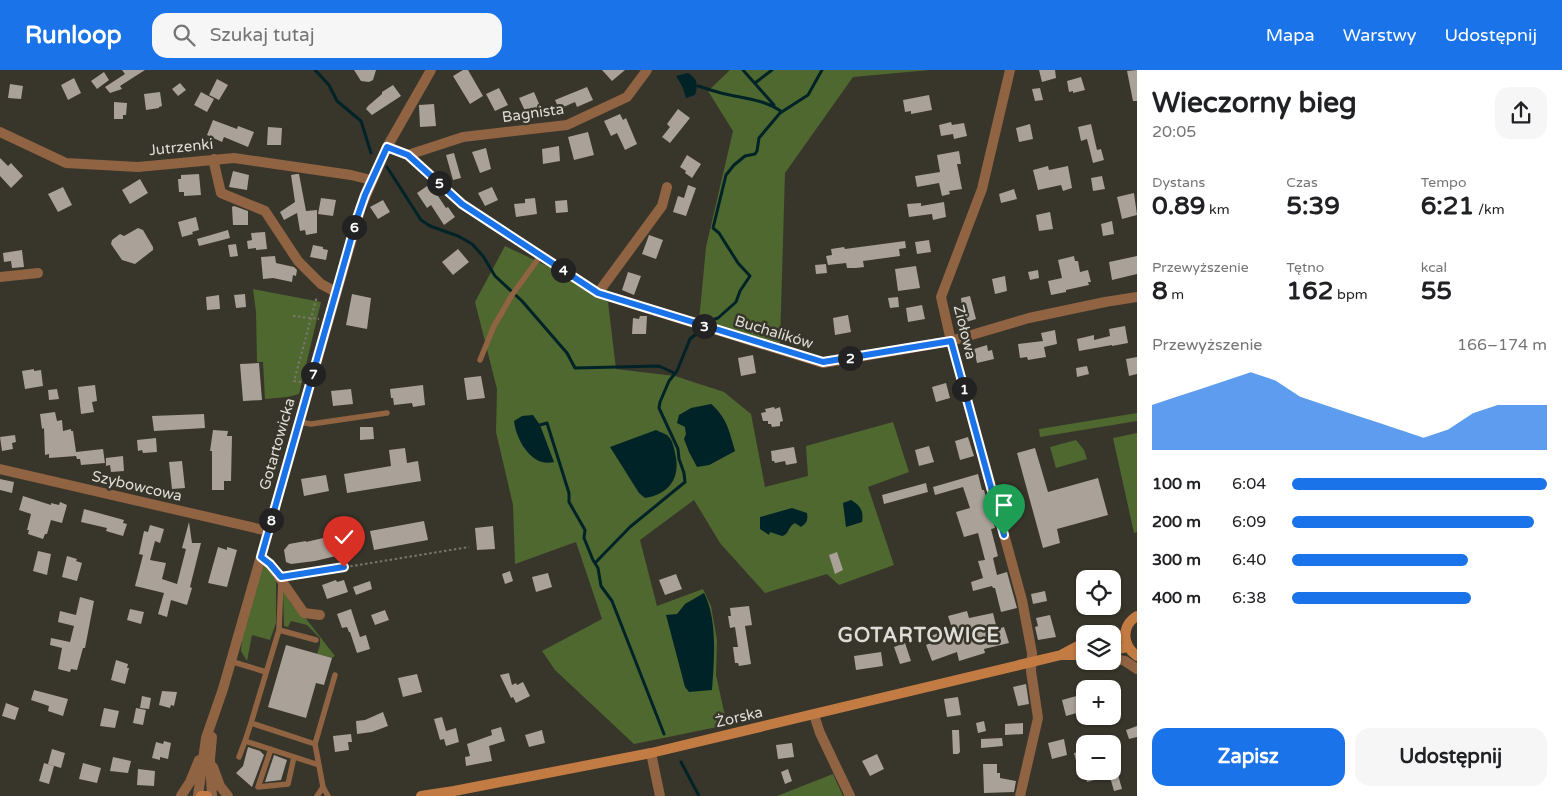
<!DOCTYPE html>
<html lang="pl">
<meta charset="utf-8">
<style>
body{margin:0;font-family:"Varela Round",sans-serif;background:#f6f6f6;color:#202124;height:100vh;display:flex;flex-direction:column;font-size:19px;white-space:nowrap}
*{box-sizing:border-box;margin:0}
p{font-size:16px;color:#757577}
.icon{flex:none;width:28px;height:28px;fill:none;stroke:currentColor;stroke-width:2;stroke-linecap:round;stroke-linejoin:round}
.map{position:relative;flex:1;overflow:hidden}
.drawer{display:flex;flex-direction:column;background:#fff;width:425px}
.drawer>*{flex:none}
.tools{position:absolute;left:1076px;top:500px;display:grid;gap:10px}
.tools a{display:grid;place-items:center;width:45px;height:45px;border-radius:10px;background:#fff;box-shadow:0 1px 4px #0004;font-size:25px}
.pin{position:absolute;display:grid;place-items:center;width:42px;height:42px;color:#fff;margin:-51px -21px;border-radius:50% 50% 50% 0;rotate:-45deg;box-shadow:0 0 5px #0007}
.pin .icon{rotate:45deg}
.km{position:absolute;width:25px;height:25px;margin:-12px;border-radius:50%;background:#222;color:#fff;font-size:14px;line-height:25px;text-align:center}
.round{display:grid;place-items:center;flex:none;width:52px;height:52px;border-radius:15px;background:#f6f6f6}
.head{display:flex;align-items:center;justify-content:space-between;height:85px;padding:0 15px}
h1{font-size:28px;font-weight:700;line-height:38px}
.figures{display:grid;grid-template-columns:repeat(3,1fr);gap:8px;height:85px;padding:5px 15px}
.figures div{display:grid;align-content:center}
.figures b{font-size:25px;font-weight:700}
.figures small{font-size:14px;font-weight:400}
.figures p{font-size:14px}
.chart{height:140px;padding:10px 15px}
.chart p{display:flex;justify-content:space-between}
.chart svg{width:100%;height:90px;margin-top:5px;fill:#1a73e8;opacity:.7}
.cta{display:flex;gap:10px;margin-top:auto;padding:10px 15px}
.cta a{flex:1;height:58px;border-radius:15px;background:#1a73e8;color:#fff;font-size:20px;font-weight:700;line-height:58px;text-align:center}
.cta a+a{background:#f6f6f6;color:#202124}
ul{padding:0 15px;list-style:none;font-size:16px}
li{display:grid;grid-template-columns:80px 60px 1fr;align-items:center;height:38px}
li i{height:12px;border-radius:6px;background:#1a73e8}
header{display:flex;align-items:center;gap:30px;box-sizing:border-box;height:70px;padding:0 25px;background:#1a73e8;color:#fff}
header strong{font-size:24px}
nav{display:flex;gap:28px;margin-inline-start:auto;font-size:18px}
.search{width:350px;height:45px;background:#f6f6f6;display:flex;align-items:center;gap:12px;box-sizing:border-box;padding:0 18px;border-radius:15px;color:#757577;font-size:19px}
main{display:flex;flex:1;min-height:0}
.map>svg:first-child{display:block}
</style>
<header>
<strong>Runloop</strong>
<div class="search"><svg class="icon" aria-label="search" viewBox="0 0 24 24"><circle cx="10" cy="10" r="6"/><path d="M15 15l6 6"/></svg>Szukaj tutaj</div>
<nav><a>Mapa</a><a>Warstwy</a><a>Udostępnij</a></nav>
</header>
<main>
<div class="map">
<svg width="1137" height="726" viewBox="0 0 1137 726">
<rect width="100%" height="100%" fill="#38352b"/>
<path fill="#4f682f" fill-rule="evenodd" d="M730 0H930L853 7 785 103 780 273 699 251 706 177 733 61 708 21Z
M505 176 547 196 608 232 616 299 675 306 724 322 751 344 765 417 808 406 806 376 893 352 909 402 868 417 894 495 839 515 827 504 765 523 720 473 694 430 640 470 657 536 703 519 711 536 717 570 716 605 727 655 634 674 555 600 542 581 602 549 576 472 515 494 513 435 496 362 497 319 475 232ZM711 334C727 348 729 361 735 381L709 395 686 364 685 357Z
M253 219 321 232 299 324 288 327 265 329 263 292H257L256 242Z
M1137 343V351L1040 367 1039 359Z
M1137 363V462L1134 463 1113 368Z
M1076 370 1084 380 1087 389 1056 398 1050 377Z
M267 495 276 506V553L270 570 252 565 247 591 241 581 243 556 263 497Z
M283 517C287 526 290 536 300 541L335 586 332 588 317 584 320 575V568L307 555 291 551 288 557 284 556Z
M833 704 843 726H776H777Z"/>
<path fill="#002328" d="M688 3C698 9 698 15 695 25L686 28 683 18 676 6Z
M711 334C727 348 729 361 735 381L709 395 697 397 689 382 684 369 686 364 685 357 677 353 679 345 691 338Z
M533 345 540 355 554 392C532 398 516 370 514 351L522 346Z
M656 360C659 362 664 363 667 365 672 369 674 377 675 383 681 407 670 424 645 428L639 423 610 377Z
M851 430C860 435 864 441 862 452L846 457 843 433Z
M792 438 807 443C808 450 807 453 801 457L795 453C788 456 789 465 782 466L770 462 769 465 760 459V447Z
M704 523C718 550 714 591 712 620L689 622 685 617 666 545 677 544 685 534Z"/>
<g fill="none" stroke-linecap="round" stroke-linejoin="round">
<path stroke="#002328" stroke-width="3" d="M315 0 329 15 337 31 361 51 371 83
M743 0 774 35
M755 13 772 0
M698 16C705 18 713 21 721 23 741 28 765 29 782 42
M387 97 421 150 430 156 458 166 472 174 483 186 495 206 522 231 567 283 575 298 659 296 674 303
M704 249 712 250 718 248 736 232 740 221 750 206 738 193 719 163 713 158 726 105 734 95 745 86 755 84 757 81 759 68 780 43 808 25 822 0
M540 355 547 353 569 423V432L585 460 584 468 593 490 598 498 601 516 612 531 664 664
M595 493 630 457 685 412 684 403 679 389 678 379 659 338 660 332 669 311 677 301 690 269 702 259
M681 692 699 726"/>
</g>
<path fill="#aaa198" d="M122 0H145L120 16 122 19 110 23 105 17 125 4Z
M354 0H376L373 10 369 12 361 11Z
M463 0H468L483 26 470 34 453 6Z
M602 0H625L612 11Z
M1039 0H1055L1056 8 1042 12Z
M1137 0V31H1133L1127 1Z
M104 2 109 10 97 19 91 11Z
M1081 7 1085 20 1073 23V21L1069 22 1067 11Z
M74 8 81 23 68 30 61 15Z
M217 9 228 15 219 30 209 25Z
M180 13 186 20 178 26 172 19Z
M10 14 23 16 21 29 8 28Z
M393 15 401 26 372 45 366 39 368 36 382 24V22Z
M587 17 593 30 577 37 575 32 559 39 555 30Z
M499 18 508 35 495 41 486 24Z
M1040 18 1043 30 1035 31 1032 19Z
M160 22 162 36 159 37V38L146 40 144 24Z
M201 22 214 29 207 42 194 35Z
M534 22 540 36 526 43 519 28Z
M929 25 932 40 911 44V41L905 42 903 30Z
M114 32 127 33 126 45H123V49H114Z
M434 34 436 56 420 57 419 35Z
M678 39 690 48 670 73 662 67 670 57 667 54Z
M620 44 623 50 626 48 637 74 625 80 617 63 611 66 604 51Z
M213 50 237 59 238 56 254 62 248 77 224 67 222 72 207 65Z
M951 52 952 55 964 53 967 66 954 69 953 64 941 66 939 55Z
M1030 54 1033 69 1019 72 1016 58Z
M1091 54 1097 80 1101 79 1104 90 1093 93 1087 69 1081 71 1078 57Z
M268 57 282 58 281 75H267Z
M588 62 594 85 574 90 568 67Z
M559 76 560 91 543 94 542 79Z
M486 78 491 99 480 103 472 82Z
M959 81 961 94H957L962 119 949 121 950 124 942 126 939 113 917 117 915 106 940 102 937 85Z
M454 83 461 108 453 110 446 85Z
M687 85 701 94 692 108 685 103 686 101 680 97Z
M0 88 8 96 11 93 23 106 11 118 0 106Z
M1048 96 1049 100 1068 96 1072 118 1063 121 1061 115 1038 120 1033 100Z
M233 101 249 105 247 120 229 117Z
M199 104 201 125 184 126V122H179L178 109H181V105Z
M297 104H299L306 141 317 140V163L306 165 305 160 300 161 297 143 284 150 280 142 295 132 291 105Z
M1102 106 1105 119 1093 121 1091 108Z
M140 109 148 123 130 134 122 120Z
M430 114 446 138 448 137 455 147 444 155 431 135 427 138 417 123Z
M688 115 696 118 686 146 673 142 678 126 684 128Z
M63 117 72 135 58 142 48 124Z
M492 117 498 130 485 136 478 123Z
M1014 119 1017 129 1001 133 999 124Z
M1134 123 1137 145 1122 149 1117 127Z
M321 128 336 130 333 146 318 144Z
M535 128 537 144 516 147 514 134 525 133V129Z
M383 130 390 142 378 149 370 137Z
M567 130 568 142 556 143 555 131Z
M944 132 946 147 933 150 932 144 909 147 907 134 921 133V136Z
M234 136 248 141V155H233L232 137Z
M1050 142 1053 159 1039 161 1036 145Z
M196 147 199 160 192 162 193 164 182 167 178 152Z
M1112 151 1114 164 1103 166 1101 154Z
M138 158 143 160 153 177V180L135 194 122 190 111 174 112 170 120 164 124 166Z
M228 160 230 168 199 176 197 169Z
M265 162 267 179 256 180V178L248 179 247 171 252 170 251 163Z
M649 165 663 170 656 189 642 184Z
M929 170 931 182 917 184 915 172Z
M905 171 906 178 899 179 900 186 863 191 864 197 856 198H847L846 193 828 195 826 186 832 185 831 179 844 177 845 179Z
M236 174 238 186 230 187 228 175Z
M313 175 323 177V179L328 180 326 190 310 187Z
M458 179 469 192 453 205 442 192Z
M22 180 24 197 12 198 11 191 4 192 3 183Z
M275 186 276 193 294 197 297 200 296 206 293 205 292 212 273 208 263 209 261 187Z
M1074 186 1075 191H1078L1080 202 1088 200 1091 212H1088L1089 215 1066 220V222L1051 225 1048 211 1062 208 1058 190Z
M1137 186V204L1112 210 1109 192Z
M826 194 827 203 816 204 815 195Z
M916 196 920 218 898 221 895 199Z
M1038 200 1039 208 1030 210 1028 202Z
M628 202 641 206 634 225 622 220Z
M1005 206 1007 221 995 224 992 209Z
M245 224 246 237 236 238 234 225Z
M352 224 371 228 367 259 346 255Z
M219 225 220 239 207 240 206 227Z
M970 226 976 249 963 253 959 240 962 239 961 228Z
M898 227 899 237 890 238 888 228Z
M922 235 925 249 908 252 906 238Z
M848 245 851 262 835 265 833 248Z
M640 246H647L646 264H632L633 248 639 249Z
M1125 256 1128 273 1112 276V275L1079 281 1077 269 1094 265V270L1110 266 1109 259Z
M1055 260 1057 274 1044 277 1046 287 1028 290 1027 287 1020 288 1018 274 1043 271 1041 263Z
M987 275 988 281 992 280 994 289 977 293 974 279Z
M753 285 756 303 741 306 738 288Z
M1137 287V304L1129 306 1126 289Z
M259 293 262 330 243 331 240 294Z
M1087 296 1089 304 1077 307 1076 298Z
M34 299V301L41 300 43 316 25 319 22 301Z
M481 306 485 328 467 330 464 308Z
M946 313 950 328 936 332 932 317Z
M95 315 97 331 92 332 94 342 81 344 78 317Z
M423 315 425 335 413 337 412 333 394 335 393 328H391L390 319Z
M57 319 59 329 49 330 48 320Z
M351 319 353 334 333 336 331 321Z
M774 337 775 339 780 337 783 351 780 352V356L772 357 771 354H768V351H763L761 343 766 342 765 339Z
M55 342 57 351 62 350 63 361 71 359V361H73L76 382 103 379 105 393 81 395 80 389H77L76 386 49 388V384L45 385 44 358 42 359 40 344Z
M204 344 205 358 154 361 152 346Z
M360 357H373L374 369 360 370Z
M213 360 228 361 227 366H232L231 411H224V420H212V381H210Z
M15 365 16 372 12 373 13 379 2 381 0 367Z
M968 367 974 386 960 390 955 371Z
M156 368 157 382 143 383 142 380 138 381 137 370Z
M929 376 934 392 919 396 915 380Z
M794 377 797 393 786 395 785 391 775 393 774 391H772L771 381Z
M405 378 407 393 418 391 421 411 347 423 344 404 391 396 389 380Z
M1035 378 1048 422 1098 408 1108 445 1057 459 1060 473 1043 478 1017 383Z
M123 386 124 401 111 402 110 395 106 396V388Z
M182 391 185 418 172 419 169 392Z
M978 404 982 420H984L995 458 991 459 998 486 993 488 997 505 1007 502 1017 538 1001 542 995 518H993L992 516 973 521 971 512 983 508 978 491 985 490 978 463 964 467 956 442 970 438 963 417 935 425 933 417Z
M326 405 329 421 304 426 301 409Z
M0 409 14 412 12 423 0 420Z
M926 413 928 422 884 434 882 425Z
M23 426 51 435V433L59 435 60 432 67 435 62 453 51 450 47 464H45L43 469 28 464 29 460H27L31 444 19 440Z
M84 439 124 450 123 453 127 454 123 466 106 461 107 458 81 452Z
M424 451 428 470 374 480 370 461Z
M189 452 192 473H201L190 517 192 518 187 535 171 530 167 547 158 544 164 523 135 516 143 485 139 484 144 461 148 462 150 455 164 459 160 473 155 471 150 490 166 493 162 509 177 514 186 479 182 478Z
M493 456 495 479 477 480 475 458Z
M353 461 357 481 315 491 291 494 286 492 284 480 289 474 306 471V472Z
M218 477 227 480V477L237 480 227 517 208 513Z
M38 481 51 484 47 505 33 501Z
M837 482 843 500 835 504 829 485Z
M67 486 77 489 76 491 82 493 77 511 62 507Z
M510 501 513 511 505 514 502 504Z
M548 503 552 517 536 522 532 507Z
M676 504 682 519 665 525 659 510Z
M336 510 337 512 344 510 348 522 327 529 322 515Z
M370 511 372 519 356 525 353 517Z
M1045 521 1047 531 1033 534 1031 524Z
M80 527 94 531 85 578H83L77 600 71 599 70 602 58 599 62 578 50 575 51 568 70 572 74 556 58 552 60 541 76 545Z
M749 536 752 555 745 556 751 594 739 596 738 593H735L733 577H738L735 557 730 558 728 546H731L730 538Z
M130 539 144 542 141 554 127 550Z
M351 539 360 567 366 565 370 579 357 583 350 562H349L347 557 342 558 337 544Z
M385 540 389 550 375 555 371 545Z
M967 541 969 548 993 543 997 559 1004 557 1009 573 984 579 985 583 959 591 957 582 932 591 926 575 931 573 928 567 952 558 948 546Z
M1050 545 1056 567 1038 570 1035 557 1038 556 1036 548Z
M905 573 911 591 900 594 894 577Z
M286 575 332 588 324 615 316 613 306 648 268 637Z
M881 582 883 596 856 600 854 586Z
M116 590 128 594 127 598H129L125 614 111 610Z
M509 603 512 615 516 613 517 615 523 612 530 626 516 633 513 627 511 628 500 605Z
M417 604 422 622 403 627 398 608Z
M1026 614 1029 634 1018 636 1013 617Z
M34 620 68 629 63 646 48 641 49 636 31 630Z
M162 621 177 622 174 636 171 635 170 638 159 635Z
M1080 625 1084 641 1066 646 1062 630Z
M142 626 151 628 149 639 140 638Z
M958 627 961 645 947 647 944 629Z
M6 633 19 638 15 650 2 646Z
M104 638 119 641 115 658 100 656Z
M136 638 146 640 143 655 133 653Z
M383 642 388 656 372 662 357 664 356 651 365 650Z
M442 647 446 661 456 658 459 672 446 676 444 669 440 670 434 649Z
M984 651 986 661 978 663 976 653Z
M1023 653V664L1005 665V654Z
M1137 656V667L1129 669 1126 660Z
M501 657 505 671 489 676 492 691 466 696 465 687 470 686 467 674 492 665 491 660Z
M542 660 545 673 529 677 525 665Z
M952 660H959L960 682 958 684H953Z
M351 664 352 672H348L349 680 335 682 333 666Z
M1002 668 1003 676 981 678V669Z
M1064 669 1067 685 1052 689 1048 673Z
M164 671 171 673 168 689 160 687V690L152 688 156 672 163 674Z
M792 673 794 687 778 689 776 675Z
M248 677 260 681 264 685 252 717 236 703 243 696Z
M52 679 65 683 61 698 48 694Z
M1085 680V688L1076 691 1074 683Z
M877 684 884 699 870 706 862 691Z
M274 685 287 690 281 710 265 712Z
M113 687 131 691 128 703 110 701Z
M44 693 54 696 49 714 39 711Z
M83 693 101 698 97 713 79 709Z
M983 694H997V703H1000V708L1016 711 1014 722 984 723Z
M138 699 155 701 154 716 137 715Z
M788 699 792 711 785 714 781 702Z
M1085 701H1096L1098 709 1087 712Z
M1118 705 1122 719 1114 721 1110 707Z"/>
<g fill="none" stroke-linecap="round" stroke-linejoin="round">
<path stroke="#79766e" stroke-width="2" stroke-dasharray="2.5 2.5" stroke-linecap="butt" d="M293 246 319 249
M301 312 294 311 317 226
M291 506 469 477"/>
<path stroke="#906342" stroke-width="5.5" d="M480 290 494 256 512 225 541 185
M299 352 311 354 387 343
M281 511 279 560 251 653 315 674 323 717 328 726
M279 560 316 570
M230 591 266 602
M251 653 245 671 319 695
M315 674 335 605
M271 679 258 717 288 714 294 687
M239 687 245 671
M317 726 323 717"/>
<path stroke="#906342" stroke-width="10" d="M1010 0 982 119 941 227 951 271 1022 530 1032 583 1031 601 1038 648 1020 726
M0 62 66 93 138 97 234 88 351 105 371 110
M387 77 408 85 462 134 598 223 823 293 951 271 1029 248 1105 232 1137 227
M408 85 463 67 567 55 627 27 647 0
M214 89V93L221 123 265 141 298 191 321 214 336 222
M0 207 38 203
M598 223 662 136 667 117
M0 399 268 461
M261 487 270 494 304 543 320 545
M1112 588 1125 591 1137 599
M814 645 820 663 850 726
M651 683 660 726"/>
<path stroke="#906342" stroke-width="10" d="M213 697 220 716 228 726
M181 726 190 712 199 690
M198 726 206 668 223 619 361 137 387 77 431 0
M212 726 210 689 212 667"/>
<path stroke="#c37b44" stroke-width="10" d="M1137 546C1121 556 1122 575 1137 586
M1112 569 1125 564
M1112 580 1128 577
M1062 585H1085
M201 726H207
M421 726 454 721 651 683 1061 585 1078 576 1085 575"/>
</g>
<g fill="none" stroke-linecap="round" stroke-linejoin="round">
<defs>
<path id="route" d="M344 497 281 507 270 494 261 487 357 148 365 125 387 77 408 85 462 134 598 223 823 292 951 271 1004 465"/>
</defs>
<use href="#route" stroke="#fff" stroke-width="10"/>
<use href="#route" stroke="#1a73e8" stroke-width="6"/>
</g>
<g text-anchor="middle" stroke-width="5" stroke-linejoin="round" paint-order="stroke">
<g font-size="15" fill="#dfddd7" stroke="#38352b">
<text transform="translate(533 43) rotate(-8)" y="5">Bagnista</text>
<text transform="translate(181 77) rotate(-6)" y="5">Jutrzenki</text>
<text transform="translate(774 262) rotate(17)" y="5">Buchalików</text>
<text transform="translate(965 262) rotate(76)" y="5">Ziołowa</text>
<text transform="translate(277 374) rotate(-74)" y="5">Gotartowicka</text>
<text transform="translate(137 416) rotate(13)" y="5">Szybowcowa</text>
<text transform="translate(739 647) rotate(-13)" y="5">Żorska</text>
</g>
<g font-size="20" font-weight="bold" letter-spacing="1" fill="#dfddd7" stroke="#38352b">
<text x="919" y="572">GOTARTOWICE</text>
</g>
</g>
</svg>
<div class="tools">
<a><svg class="icon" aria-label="locate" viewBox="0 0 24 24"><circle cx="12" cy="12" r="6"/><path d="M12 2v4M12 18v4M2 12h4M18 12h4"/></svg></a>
<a><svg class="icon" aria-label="layers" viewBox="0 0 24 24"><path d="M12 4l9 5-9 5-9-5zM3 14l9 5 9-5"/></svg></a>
<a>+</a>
<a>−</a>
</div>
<div class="pin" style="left:1004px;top:465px;background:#1e9e55"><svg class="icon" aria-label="arrive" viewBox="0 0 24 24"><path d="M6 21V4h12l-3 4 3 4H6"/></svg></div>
<div class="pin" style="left:344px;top:497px;background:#d93025"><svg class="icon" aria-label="check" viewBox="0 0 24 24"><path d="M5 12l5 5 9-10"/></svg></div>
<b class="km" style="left:964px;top:319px">1</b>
<b class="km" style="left:850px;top:288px">2</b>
<b class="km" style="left:704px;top:256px">3</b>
<b class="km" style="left:563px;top:200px">4</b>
<b class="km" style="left:439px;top:113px">5</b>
<b class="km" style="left:354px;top:157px">6</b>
<b class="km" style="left:313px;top:304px">7</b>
<b class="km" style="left:271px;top:450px">8</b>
</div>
<section class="drawer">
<div class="head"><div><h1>Wieczorny bieg</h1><p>20:05</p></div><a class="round"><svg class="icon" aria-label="share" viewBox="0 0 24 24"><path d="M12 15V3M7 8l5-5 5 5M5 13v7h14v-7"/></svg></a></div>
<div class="figures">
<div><p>Dystans</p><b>0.89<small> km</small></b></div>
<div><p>Czas</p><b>5:39</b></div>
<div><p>Tempo</p><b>6:21<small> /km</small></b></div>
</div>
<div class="figures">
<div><p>Przewyższenie</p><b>8<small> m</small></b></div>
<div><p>Tętno</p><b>162<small> bpm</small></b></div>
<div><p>kcal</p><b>55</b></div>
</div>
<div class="chart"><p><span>Przewyższenie</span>166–174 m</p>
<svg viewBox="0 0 160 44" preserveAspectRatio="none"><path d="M0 44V22L10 18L20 14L30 10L40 6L50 10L60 18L70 22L80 26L90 30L100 34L110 38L120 34L130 26L140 22L150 22L160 22V44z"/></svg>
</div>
<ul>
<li><b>100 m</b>6:04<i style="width:100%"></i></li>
<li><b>200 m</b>6:09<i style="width:95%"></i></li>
<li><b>300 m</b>6:40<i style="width:69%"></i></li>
<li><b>400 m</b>6:38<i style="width:70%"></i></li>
</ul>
<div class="cta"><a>Zapisz</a><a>Udostępnij</a></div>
</section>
</main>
